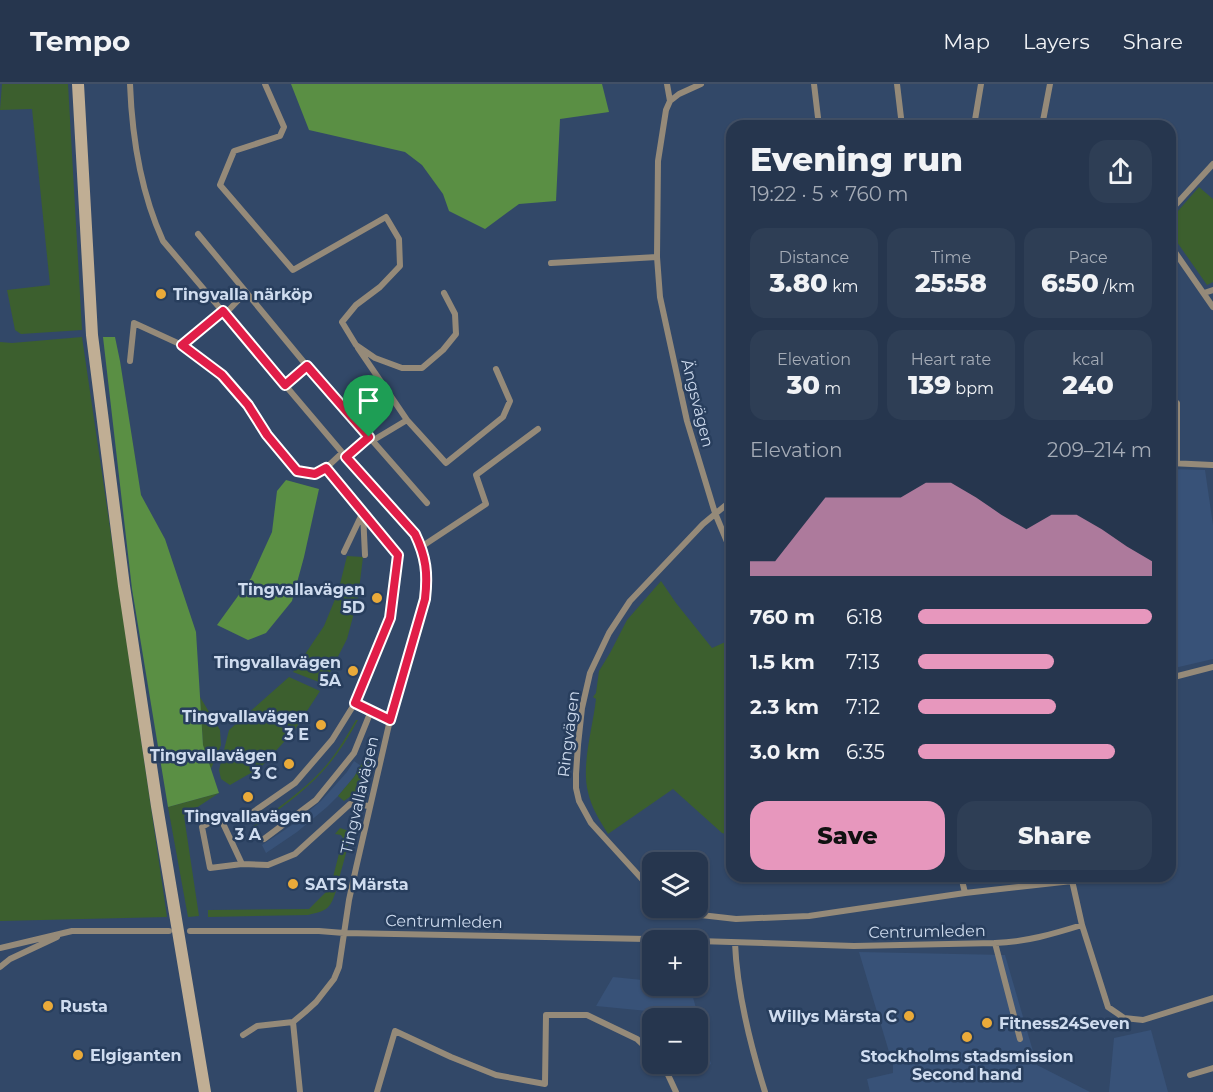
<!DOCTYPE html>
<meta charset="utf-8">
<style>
body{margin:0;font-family:Montserrat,sans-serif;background:#2e3e55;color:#f1f3f6;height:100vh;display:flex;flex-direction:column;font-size:22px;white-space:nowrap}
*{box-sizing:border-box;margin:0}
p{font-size:20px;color:#a4abb6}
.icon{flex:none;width:33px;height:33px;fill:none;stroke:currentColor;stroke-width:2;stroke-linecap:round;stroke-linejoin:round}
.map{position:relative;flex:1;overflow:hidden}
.sheet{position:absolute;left:726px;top:36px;width:450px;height:762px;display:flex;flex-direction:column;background:#26364e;border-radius:18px;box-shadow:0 2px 4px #0004,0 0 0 2px #425066}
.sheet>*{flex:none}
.buttons{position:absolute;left:642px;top:768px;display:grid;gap:12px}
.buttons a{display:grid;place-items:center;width:66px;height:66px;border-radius:12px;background:#26364e;box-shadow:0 2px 4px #0004,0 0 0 2px #425066;font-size:30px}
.pin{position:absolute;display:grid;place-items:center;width:51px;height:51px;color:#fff;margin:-62px -26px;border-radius:50% 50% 50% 0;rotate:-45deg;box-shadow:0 0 6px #0007}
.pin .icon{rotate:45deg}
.round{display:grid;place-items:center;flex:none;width:63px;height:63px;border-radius:18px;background:#2e3e55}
.overview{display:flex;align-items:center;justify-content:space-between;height:102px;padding:0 24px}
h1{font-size:33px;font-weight:800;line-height:45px}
.metrics{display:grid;grid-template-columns:repeat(3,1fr);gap:9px;height:102px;padding:6px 24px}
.metrics div{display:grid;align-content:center;border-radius:15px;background:#2e3e55;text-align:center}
.metrics b{font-size:26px;font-weight:800}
.metrics small{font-size:16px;font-weight:400}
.metrics p{font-size:16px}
.chart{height:168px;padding:12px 24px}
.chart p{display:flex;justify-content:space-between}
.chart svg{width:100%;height:108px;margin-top:6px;fill:#e797bd;opacity:.7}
.button{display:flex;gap:12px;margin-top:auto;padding:12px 24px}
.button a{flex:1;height:69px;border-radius:18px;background:#e797bd;color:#111;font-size:24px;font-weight:800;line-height:69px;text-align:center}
.button a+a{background:#2e3e55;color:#f1f3f6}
ul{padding:0 24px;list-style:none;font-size:20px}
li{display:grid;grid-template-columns:96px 72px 1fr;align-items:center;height:45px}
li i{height:15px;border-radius:8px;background:#e797bd}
header{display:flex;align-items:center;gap:36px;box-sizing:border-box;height:84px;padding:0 30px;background:#26364e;border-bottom:2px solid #425066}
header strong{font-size:28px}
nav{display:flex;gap:33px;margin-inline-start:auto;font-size:21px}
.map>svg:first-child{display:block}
</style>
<header>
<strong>Tempo</strong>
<nav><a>Map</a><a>Layers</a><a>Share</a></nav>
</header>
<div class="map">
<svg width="1213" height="1008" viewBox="0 0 1213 1008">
<rect width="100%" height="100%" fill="#324868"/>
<path fill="#385278" d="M1170 385 1205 386 1213 441V575L1170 585Z
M354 677 361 682 354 693 338 712 327 723 297 748 266 769 262 761 292 741 321 717 347 688Z
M859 868 1005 871 1037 981 1090 1008H870L867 995 893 989V981Z
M613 893 652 897V902H690L711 980 686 992 683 980H698V934H670L668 929 596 922Z
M1151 946 1168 1008H1109L1114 954Z"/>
<path fill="#3c5f2e" d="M2 0H68L82 246 21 250 15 246 7 206 50 201 32 25 0 26Z
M1199 103 1213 115V198L1207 201 1170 148V136Z
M82 253 167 833 0 837V258L12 259Z
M347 472 363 473 358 514 347 555 324 600 293 588 324 542 338 508Z
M661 497 676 519 712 564 732 555V752L722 749 673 705 608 750C600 737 591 723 588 708 581 681 593 643 596 615L593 613 596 609 599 587 610 569 627 536Z
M289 593 320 607 294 647 261 683 230 701 221 695 219 686 229 646Z
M200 613 220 646 221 661 211 685 203 661Z
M356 636H358C348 654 337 672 323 687 303 709 277 727 253 744L252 743C276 725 302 708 322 686 336 671 346 653 356 636Z
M375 657 363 708 358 714 351 712 344 717 338 712 354 693Z
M219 709 184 732 199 832 188 833 168 723Z
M340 744 352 748 338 798 332 797 343 754 341 751 335 750Z
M331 803 337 804C330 825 329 826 308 831L208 833V826L309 825Z"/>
<path fill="#5a8f44" d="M291 0H602L609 28 560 35 556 117 519 120 485 145 449 127 443 110 422 81 405 68 309 46Z
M103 253H115L120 277 141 411 165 455 196 548 203 661 219 709 168 723 132 505Z
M286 396 319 405 304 473 292 517 266 549 248 556 217 541 251 494 272 448 277 407Z"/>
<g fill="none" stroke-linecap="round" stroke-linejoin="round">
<path stroke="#958a79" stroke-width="6" d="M130 0C132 53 141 109 163 157L346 373 415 450C426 473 428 489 425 515L390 636 356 784 349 816 339 883 334 895 316 918 305 928 293 938 257 942 243 951
M265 0 284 43 280 52 234 67 220 101 293 186 386 133 399 155 400 182 380 203 356 221 342 238 356 261 375 274 402 284H422L443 266 456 250 455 230 444 209
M667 0 670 17
M701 0 679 10 670 17 666 26 658 77 657 173 660 213 687 337 715 429 728 460 732 465
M814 0 819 42
M897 0 902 42
M974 42 981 0
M1042 42 1050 0
M1170 127 1213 80
M198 150 246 208 225 230
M1170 161 1213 223
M551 179 657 173
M246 208 307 282 427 419
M1204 209 1213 206
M223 227 182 261 222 291 248 321 267 351 297 387 315 390 326 384 342 369
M358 264 407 336
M130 277 134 239 182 261
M285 301 307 282
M1171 320 1177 319V379
M372 357 407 336 446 379 503 333 510 317 496 285
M346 373 369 353
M1170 379 1212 381
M363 429 365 471
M421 463 486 420 476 391 538 345
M344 468 363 428
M1170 594 1213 583
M355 619 390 636
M249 731 295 699 332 656 355 619 390 534 398 471 326 384
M264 755 316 716 354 669 371 627
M242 780 210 784 202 743 220 733 242 780 268 781 295 770 350 720 370 722
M961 792 965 809
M1071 792 1082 841 1108 923 1124 934 1143 936 1213 914
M652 806 591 739 579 717 576 704V690L578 661 582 624 590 589 609 549 630 517 703 440 732 416
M670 824 692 830 736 835 809 832 965 809 1072 797
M190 847H319L344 849 697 856
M698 857 854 862 995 859C1026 858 1053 850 1082 841
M735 859C737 909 750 960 765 1008
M995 859 1020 955
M0 864 72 847H169
M0 883 10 875 57 853
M293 938 300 1008
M663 980 676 1008
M1190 991 1213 984
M377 1008 395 947 451 973 496 991 545 1000 546 931H587L637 955 652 969"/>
<path stroke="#c0ae94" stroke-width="12" d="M78 0 92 251 124 502 157 722 205 1008"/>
</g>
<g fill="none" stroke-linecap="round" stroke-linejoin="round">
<defs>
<path id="route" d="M223 227 285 301 307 282 369 353 346 373 415 450C426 473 428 489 425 515L390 636 355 619 390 534 398 471 326 384 315 390 297 387 267 351 248 321 222 291 182 261Z"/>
</defs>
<use href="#route" stroke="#fff" stroke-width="12"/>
<use href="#route" stroke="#e11d48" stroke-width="8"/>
</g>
<g fill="#eaaa39" stroke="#283e5d" stroke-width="2">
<circle cx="161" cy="210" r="6"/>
<circle cx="377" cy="514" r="6"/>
<circle cx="353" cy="587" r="6"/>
<circle cx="321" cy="641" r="6"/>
<circle cx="289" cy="680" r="6"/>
<circle cx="248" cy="713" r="6"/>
<circle cx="293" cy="800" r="6"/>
<circle cx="48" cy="922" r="6"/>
<circle cx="909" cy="932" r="6"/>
<circle cx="987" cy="939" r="6"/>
<circle cx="967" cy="953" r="6"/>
<circle cx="78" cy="971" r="6"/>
</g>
<g text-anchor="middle" stroke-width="5" stroke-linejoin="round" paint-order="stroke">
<g font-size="16" font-weight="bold" fill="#cfdcef" stroke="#283e5d" text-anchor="start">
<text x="173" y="216">Tingvalla närköp</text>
<text x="365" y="511" text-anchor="end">Tingvallavägen<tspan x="365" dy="18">5D</tspan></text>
<text x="341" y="584" text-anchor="end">Tingvallavägen<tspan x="341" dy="18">5A</tspan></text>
<text x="309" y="638" text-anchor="end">Tingvallavägen<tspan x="309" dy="18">3 E</tspan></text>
<text x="277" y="677" text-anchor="end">Tingvallavägen<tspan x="277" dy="18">3 C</tspan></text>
<text x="248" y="738" text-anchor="middle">Tingvallavägen<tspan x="248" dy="18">3 A</tspan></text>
<text x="305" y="806">SATS Märsta</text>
<text x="60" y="928">Rusta</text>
<text x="897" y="938" text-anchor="end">Willys Märsta C</text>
<text x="999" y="945">Fitness24Seven</text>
<text x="90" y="977">Elgiganten</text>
<text x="967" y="978" text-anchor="middle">Stockholms stadsmission<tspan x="967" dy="18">Second hand</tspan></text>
</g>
<g font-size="16" fill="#cfdcef" stroke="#283e5d">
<text transform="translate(698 319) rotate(76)" y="6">Ängsvägen</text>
<text transform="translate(568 650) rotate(-83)" y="6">Ringvägen</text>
<text transform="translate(359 711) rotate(-77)" y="6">Tingvallavägen</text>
<text transform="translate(444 837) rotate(1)" y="6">Centrumleden</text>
<text transform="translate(927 847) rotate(-1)" y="6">Centrumleden</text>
</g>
</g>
</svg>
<div class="buttons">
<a><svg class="icon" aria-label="layers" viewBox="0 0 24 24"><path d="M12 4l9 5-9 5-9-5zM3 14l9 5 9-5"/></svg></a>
<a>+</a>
<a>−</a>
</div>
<div class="pin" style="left:369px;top:353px;background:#1e9e55"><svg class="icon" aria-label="arrive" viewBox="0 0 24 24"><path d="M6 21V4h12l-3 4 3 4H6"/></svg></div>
<section class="sheet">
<div class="overview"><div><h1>Evening run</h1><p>19:22 · 5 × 760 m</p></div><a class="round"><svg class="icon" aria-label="share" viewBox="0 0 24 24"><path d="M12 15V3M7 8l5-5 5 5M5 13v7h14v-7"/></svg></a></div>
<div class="metrics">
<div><p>Distance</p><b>3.80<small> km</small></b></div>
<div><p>Time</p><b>25:58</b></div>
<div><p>Pace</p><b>6:50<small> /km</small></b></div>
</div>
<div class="metrics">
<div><p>Elevation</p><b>30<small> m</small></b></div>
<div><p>Heart rate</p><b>139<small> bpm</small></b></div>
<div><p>kcal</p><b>240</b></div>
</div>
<div class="chart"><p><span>Elevation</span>209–214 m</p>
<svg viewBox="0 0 160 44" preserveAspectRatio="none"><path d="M0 44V38L10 38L20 25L30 12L40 12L50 12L60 12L70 6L80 6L90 12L100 19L110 25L120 19L130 19L140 25L150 32L160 38V44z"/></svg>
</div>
<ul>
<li><b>760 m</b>6:18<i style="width:100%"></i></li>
<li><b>1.5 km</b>7:13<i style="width:58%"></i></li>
<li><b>2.3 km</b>7:12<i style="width:59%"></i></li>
<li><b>3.0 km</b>6:35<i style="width:84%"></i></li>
</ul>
<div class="button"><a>Save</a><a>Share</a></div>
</section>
</div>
